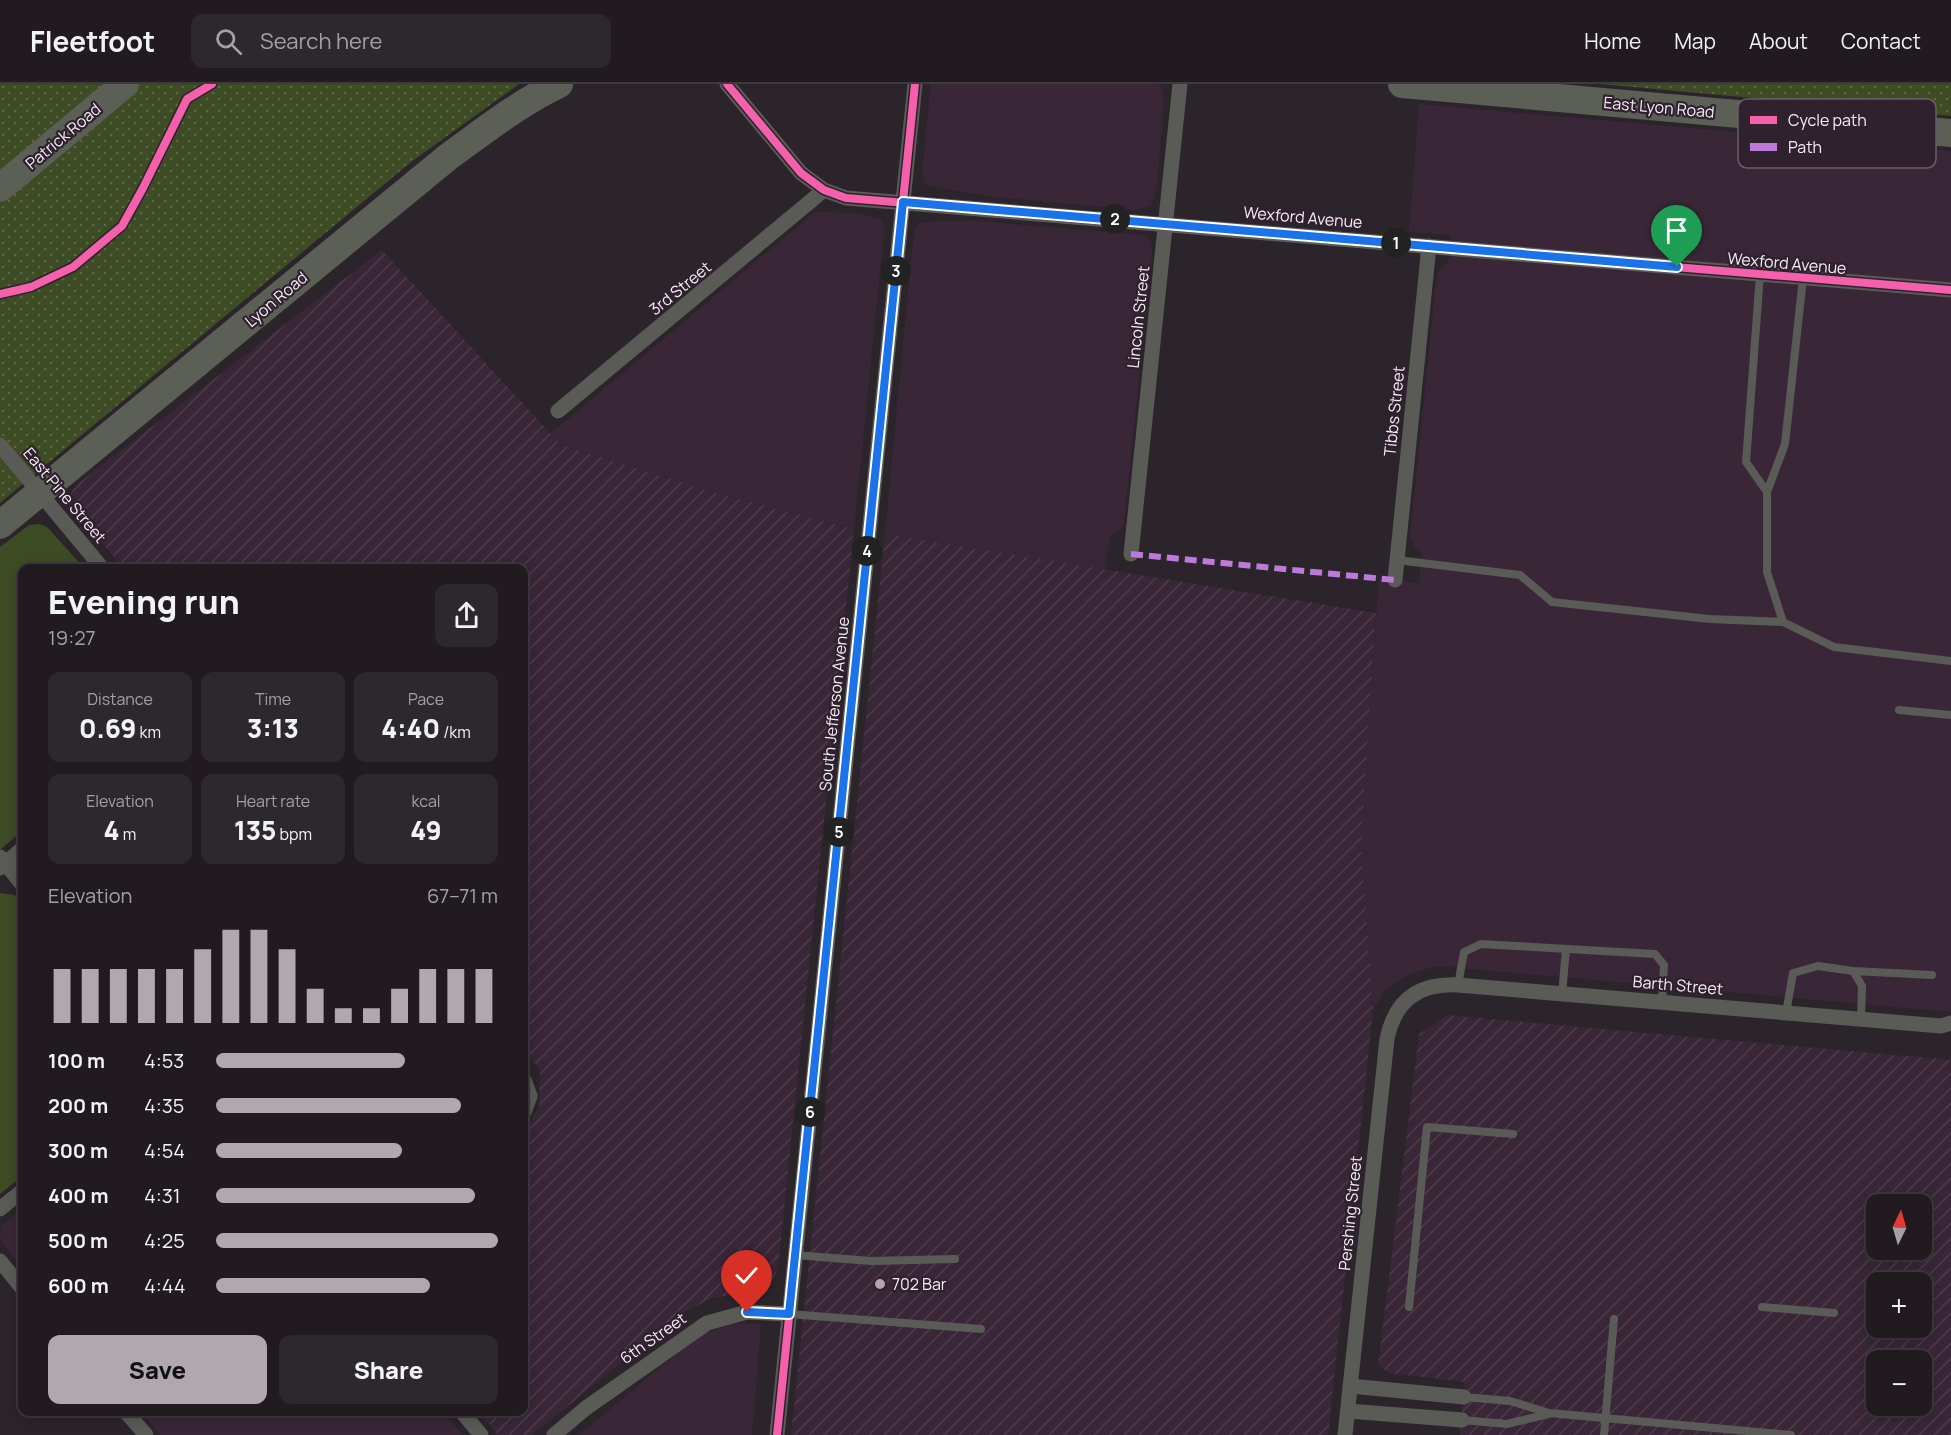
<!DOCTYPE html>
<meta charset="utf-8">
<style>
body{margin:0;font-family:Manrope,sans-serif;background:#2d282d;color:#f1f3f6;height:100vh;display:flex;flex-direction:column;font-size:22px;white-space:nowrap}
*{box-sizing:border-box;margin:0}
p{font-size:20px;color:#a2a1a5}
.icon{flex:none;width:33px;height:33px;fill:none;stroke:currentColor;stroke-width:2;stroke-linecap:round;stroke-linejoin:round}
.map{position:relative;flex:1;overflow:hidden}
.sheet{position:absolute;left:18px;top:480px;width:510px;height:852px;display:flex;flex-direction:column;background:#211b20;border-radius:12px;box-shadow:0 3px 15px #0003,0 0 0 2px #3e393e}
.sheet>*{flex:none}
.needle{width:39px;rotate:5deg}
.tools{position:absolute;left:1866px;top:1110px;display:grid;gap:12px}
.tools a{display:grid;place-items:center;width:66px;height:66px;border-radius:12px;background:#211b20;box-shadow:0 3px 15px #0003,0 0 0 2px #3e393e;font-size:30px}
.pin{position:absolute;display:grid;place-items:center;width:51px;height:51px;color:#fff;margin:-62px -26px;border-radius:50% 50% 50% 0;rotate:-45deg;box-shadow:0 0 6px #0007}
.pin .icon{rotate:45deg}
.km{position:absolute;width:30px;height:30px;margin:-15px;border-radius:50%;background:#222;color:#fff;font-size:16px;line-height:30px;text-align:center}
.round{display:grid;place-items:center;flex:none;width:63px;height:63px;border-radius:12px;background:#2d282d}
.head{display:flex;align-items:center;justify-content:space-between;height:102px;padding:0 30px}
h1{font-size:33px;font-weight:800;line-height:45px}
.stats{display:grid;grid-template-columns:repeat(3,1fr);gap:9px;height:102px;padding:6px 30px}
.stats div{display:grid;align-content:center;border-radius:12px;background:#2d282d;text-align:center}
.stats b{font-size:26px;font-weight:800}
.stats small{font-size:16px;font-weight:400}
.stats p{font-size:16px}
.chart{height:168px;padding:12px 30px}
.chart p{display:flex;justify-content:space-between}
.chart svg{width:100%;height:108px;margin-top:6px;stroke:#b0a7af;stroke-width:6}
.action{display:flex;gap:12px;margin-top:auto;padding:12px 30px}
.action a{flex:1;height:69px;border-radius:12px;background:#b0a7af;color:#111;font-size:24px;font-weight:800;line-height:69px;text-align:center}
.action a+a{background:#2d282d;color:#f1f3f6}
ul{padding:0 30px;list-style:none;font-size:20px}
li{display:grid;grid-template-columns:96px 72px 1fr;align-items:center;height:45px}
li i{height:15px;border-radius:8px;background:#b0a7af}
header{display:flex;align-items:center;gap:36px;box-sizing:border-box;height:84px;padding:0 30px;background:#211b20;border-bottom:2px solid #3e393e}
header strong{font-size:28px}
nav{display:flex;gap:33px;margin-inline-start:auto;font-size:21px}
.search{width:420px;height:54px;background:#2d282d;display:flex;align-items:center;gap:15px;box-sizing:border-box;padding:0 21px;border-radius:12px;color:#a2a1a5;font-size:22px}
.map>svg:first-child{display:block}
</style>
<header>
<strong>Fleetfoot</strong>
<div class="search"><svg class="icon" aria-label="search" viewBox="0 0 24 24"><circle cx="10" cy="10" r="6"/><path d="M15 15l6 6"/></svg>Search here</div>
<nav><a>Home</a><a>Map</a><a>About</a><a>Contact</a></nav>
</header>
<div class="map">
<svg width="1951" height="1351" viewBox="0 0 1951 1351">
<defs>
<pattern id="industrial-furrows" width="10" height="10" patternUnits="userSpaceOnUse" patternTransform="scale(1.5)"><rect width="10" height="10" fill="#392738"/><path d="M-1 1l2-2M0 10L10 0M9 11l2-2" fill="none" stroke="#4d3c4c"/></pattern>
<pattern id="park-dots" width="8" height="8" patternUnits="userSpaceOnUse" patternTransform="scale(1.5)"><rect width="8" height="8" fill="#3d4c24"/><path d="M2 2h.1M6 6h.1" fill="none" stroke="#5a6644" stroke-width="1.8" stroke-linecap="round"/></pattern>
</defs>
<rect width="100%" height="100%" fill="#2c242b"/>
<path fill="#392738" d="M931 0H1157L1161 2 1164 19 1157 102 1151 122 1134 126 995 113 925 101 922 90Z
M1419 20 1951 67V928L1436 882 1408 891 1386 904 1373 926 1361 763 1379 495 1419 499 1422 469 1415 464 1410 452 1437 190 1448 177 1451 151 1409 148Z
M815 128 857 129 883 136 884 148 854 445 723 411 561 361 550 350Z
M931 137H977L1134 150 1144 152 1150 157 1152 169 1124 438 1120 447 1110 451 1104 486 885 450 914 148 918 140Z
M22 1124V1184L0 1155 2 1141Z
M732 1240H761L752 1351H579L691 1258 703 1250Z
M141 1328H443L463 1351H161Z"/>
<path fill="url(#industrial-furrows)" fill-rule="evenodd" d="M382 166 561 361 723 411 854 445 779 1174 775 1194 766 1205 712 1214 681 1230 532 1351H498L479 1328H524V1049L539 1022 540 987 524 965V484H123L73 424 70 415 72 407 80 398Z
M885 450 1376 529 1361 763 1373 926 1328 1351H791Z
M1447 931 1951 976V1351H1460L1465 1298 1389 1289 1378 1281 1419 950ZM1876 1120H1922V1166H1876ZM1876 1198H1922V1244H1876ZM1876 1276H1922V1322H1876Z"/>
<path fill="#3d4c24" d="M40 440 47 443 84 484H22V747L0 766V463L29 441Z
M0 809 14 811 22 818V1092L0 1110Z"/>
<path fill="url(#park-dots)" d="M0 0H519L411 78 0 419Z
M1600 0H1951V32Z"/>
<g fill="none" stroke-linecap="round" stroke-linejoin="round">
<path stroke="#5a5b56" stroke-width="8" d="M1760 190 1746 378 1767 408
M1397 476 1520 491 1552 518 1710 535 1783 538 1834 563 1951 577
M1783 538 1767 488V408L1785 360 1803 194
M1899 626 1951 631
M1853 887 1932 891
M1458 901 1464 868 1481 860 1655 870 1664 881 1662 918
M1562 910 1566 865
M1786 929 1793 889 1818 882 1853 887 1862 902 1861 935
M795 1171 871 1177 955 1175
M1409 1223 1427 1043 1513 1050
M1762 1223 1834 1229
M789 1230 981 1245
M1464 1313 1510 1317 1549 1329 1791 1351
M1462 1336 1507 1340 1548 1330
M1604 1351 1614 1235"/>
<path stroke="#5a5b56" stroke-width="15" d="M727 0 801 89 824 106 846 114 1951 206
M558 327 824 106
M0 361 102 484
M1131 470 1180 0
M1395 496 1429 162
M0 773 22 800
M0 784 22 765
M524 996 530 1012 524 1028
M0 1125 22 1107
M0 1177 22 1204
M1350 1302 1464 1313
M1348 1327 1462 1336
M126 1328 146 1351
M462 1328 481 1351
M554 1351 586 1324 707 1239 747 1228 789 1230
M777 1351 915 0
M1345 1351 1387 955C1395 916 1419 899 1458 901L1941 942 1951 939"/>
<path stroke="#5b5f55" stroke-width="28" d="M1402 0 1951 49
M0 104 125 0
M0 441 448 73C484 47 519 19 559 0"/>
<path stroke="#bd7bd9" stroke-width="6" stroke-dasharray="12 6" stroke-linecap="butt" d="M1131 470 1395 496"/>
<defs>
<path id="cycleway" d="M727 0 801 89 824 106 846 114 1951 206
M0 210 31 203 73 183 122 142 143 104 187 15 212 0
M777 1351 915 0"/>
</defs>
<use href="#cycleway" stroke="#2f212e" stroke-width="11"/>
<use href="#cycleway" stroke="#f560ab" stroke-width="8"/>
</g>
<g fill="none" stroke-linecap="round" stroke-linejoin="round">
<defs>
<path id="route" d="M747 1228 789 1230 903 118 1677 183"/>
</defs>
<use href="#route" stroke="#fff" stroke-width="12"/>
<use href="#route" stroke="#1a73e8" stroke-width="8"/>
</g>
<circle fill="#b0a7af" stroke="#2f212e" stroke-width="2" cx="880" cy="1200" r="6"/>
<g text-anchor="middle" stroke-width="4.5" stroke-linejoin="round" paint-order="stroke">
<g font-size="16" fill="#f7edf6" stroke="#2f212e">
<text transform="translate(1659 23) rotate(5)" y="6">East Lyon Road</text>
<text transform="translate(63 52) rotate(-40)" y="6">Patrick Road</text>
<text transform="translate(1303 133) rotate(5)" y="6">Wexford Avenue</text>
<text transform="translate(1787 179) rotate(5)" y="6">Wexford Avenue</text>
<text transform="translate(680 204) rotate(-39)" y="6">3rd Street</text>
<text transform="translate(276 215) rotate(-40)" y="6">Lyon Road</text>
<text transform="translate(1138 233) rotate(-84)" y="6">Lincoln Street</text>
<text transform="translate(1394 327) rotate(-84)" y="6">Tibbs Street</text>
<text transform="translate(65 411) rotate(50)" y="6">East Pine Street</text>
<text transform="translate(834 620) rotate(-84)" y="6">South Jefferson Avenue</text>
<text transform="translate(1678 901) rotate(5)" y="6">Barth Street</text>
<text transform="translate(1350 1129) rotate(-84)" y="6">Pershing Street</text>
<text transform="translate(653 1254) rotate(-35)" y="6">6th Street</text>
</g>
<g font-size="16" fill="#f7edf6" stroke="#2f212e" text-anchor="start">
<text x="892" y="1206">702 Bar</text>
</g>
</g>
<rect x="1738" y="15" width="198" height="69" rx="9" fill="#2f212e" stroke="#6b5e6a" stroke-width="1.5"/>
<rect x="1750" y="32" width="27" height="8" fill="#f560ab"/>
<rect x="1750" y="59" width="27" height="8" fill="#bd7bd9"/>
<g font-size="16" fill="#f7edf6">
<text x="1788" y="42">Cycle path</text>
<text x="1788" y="69">Path</text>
</g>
</svg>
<div class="tools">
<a><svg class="needle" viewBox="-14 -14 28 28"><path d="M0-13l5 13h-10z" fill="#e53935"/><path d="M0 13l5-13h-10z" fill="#a2a1a5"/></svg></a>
<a>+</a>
<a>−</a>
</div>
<div class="pin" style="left:1677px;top:183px;background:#1e9e55"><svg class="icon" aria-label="arrive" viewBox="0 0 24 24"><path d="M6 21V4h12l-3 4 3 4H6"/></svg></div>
<div class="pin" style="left:747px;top:1228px;background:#d93025"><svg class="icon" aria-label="check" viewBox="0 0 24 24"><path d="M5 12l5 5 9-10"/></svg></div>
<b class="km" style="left:1396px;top:159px">1</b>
<b class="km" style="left:1115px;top:135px">2</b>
<b class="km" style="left:896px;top:187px">3</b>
<b class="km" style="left:867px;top:467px">4</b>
<b class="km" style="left:839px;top:748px">5</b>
<b class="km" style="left:810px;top:1028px">6</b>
<section class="sheet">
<div class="head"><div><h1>Evening run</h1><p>19:27</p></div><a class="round"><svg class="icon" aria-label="share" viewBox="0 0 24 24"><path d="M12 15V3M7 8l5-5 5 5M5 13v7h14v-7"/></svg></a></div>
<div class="stats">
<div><p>Distance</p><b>0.69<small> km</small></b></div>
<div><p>Time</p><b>3:13</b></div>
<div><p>Pace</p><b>4:40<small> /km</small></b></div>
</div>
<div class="stats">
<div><p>Elevation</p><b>4<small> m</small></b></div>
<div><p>Heart rate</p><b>135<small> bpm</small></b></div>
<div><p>kcal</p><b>49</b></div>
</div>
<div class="chart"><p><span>Elevation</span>67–71 m</p>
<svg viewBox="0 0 160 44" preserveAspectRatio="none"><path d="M5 44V22M15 44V22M25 44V22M35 44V22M45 44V22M55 44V14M65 44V6M75 44V6M85 44V14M95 44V30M105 44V38M115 44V38M125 44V30M135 44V22M145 44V22M155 44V22"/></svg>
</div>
<ul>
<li><b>100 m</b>4:53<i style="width:67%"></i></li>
<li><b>200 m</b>4:35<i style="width:87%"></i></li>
<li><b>300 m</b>4:54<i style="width:66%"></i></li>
<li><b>400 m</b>4:31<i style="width:92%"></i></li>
<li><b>500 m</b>4:25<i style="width:100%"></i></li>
<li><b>600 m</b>4:44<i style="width:76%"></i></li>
</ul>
<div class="action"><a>Save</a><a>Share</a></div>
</section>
</div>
